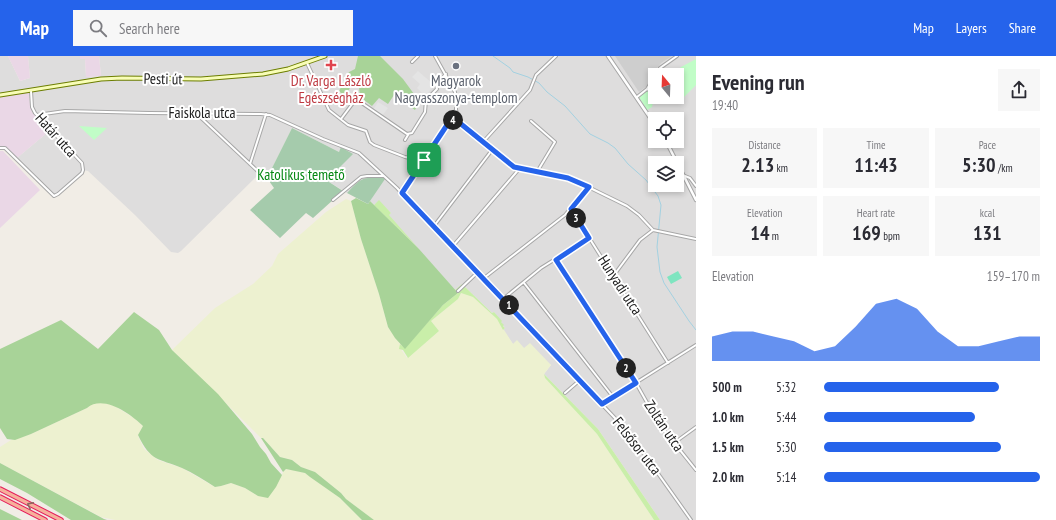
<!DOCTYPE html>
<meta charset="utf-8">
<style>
body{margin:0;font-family:"PT Sans Narrow",sans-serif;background:#f7f7f7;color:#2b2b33;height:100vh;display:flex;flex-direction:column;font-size:15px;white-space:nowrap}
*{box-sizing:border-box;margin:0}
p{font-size:13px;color:#7c7c81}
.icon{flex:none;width:22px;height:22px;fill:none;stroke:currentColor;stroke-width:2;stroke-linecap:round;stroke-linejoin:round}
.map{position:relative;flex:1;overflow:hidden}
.drawer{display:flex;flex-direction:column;background:#fff;width:360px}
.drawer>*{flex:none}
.needle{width:26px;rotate:341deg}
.tools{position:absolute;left:648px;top:12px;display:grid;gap:8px}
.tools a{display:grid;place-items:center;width:36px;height:36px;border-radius:0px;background:#fff;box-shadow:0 2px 6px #0003;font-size:20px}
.pin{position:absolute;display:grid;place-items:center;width:34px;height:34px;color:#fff;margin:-17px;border-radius:8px;box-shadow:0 2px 6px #0006}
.km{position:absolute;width:20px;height:20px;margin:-10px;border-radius:50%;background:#222;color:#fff;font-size:11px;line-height:20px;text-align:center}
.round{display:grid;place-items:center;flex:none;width:42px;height:42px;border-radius:0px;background:#f7f7f7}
.headline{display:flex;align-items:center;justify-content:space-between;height:68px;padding:0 16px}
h1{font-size:22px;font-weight:600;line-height:30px}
.stats{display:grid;grid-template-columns:repeat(3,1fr);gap:6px;height:68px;padding:4px 16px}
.stats div{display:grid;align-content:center;border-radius:0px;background:#f7f7f7;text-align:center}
.stats b{font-size:20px;font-weight:600}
.stats small{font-size:11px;font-weight:400}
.stats p{font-size:11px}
.chart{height:112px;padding:8px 16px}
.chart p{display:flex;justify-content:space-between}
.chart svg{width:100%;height:72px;margin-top:4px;fill:#2563eb;opacity:.7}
ul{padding:0 16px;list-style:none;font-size:13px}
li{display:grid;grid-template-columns:64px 48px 1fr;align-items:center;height:30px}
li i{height:10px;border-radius:5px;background:#2563eb}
header{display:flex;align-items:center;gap:24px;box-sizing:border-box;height:56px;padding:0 20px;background:#2563eb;color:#fff}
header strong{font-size:19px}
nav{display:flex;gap:22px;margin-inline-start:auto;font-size:14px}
.search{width:280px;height:36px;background:#f7f7f7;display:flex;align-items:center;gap:10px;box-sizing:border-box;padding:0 14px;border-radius:0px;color:#7c7c81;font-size:15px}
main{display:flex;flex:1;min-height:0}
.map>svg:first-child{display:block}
</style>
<header>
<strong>Map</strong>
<div class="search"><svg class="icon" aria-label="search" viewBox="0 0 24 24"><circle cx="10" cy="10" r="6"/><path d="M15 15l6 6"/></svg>Search here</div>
<nav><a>Map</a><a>Layers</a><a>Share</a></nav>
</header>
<main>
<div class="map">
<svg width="696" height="464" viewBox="0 0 696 464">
<rect width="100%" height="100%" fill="#f1ede6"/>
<path fill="#dedddd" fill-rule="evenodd" d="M0 0H8L20 25 30 22 28 0H80V3H85L86 21 101 20 99 0H696V464H660L598 373 544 318 551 309 524 292 513 288 503 274 505 272 494 256 492 257 462 228 455 234 388 159 391 157 379 145 374 149 370 145 384 122 358 126 347 137 329 126 339 112 352 98 342 91 339 96 292 72 267 122 261 116 181 195 178 197 171 196 135 159 88 115 83 114 82 117 58 138 54 140 51 138 17 102 48 76 32 56 30 49 29 36 0 41ZM655 19H677V41H655ZM655 63H677V85H655ZM655 107H677V129H655Z"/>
<path fill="#ead7e6" d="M8 0H28L30 22 20 25Z
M80 0H99L101 20 86 21 85 3H80Z
M29 36 30 49 32 56 48 76 17 102 5 90 0 91V41Z
M0 95H3L40 134 0 172Z"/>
<path fill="#cecece" d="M615 0H672L661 7 653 17 648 29 639 36Z"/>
<path fill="#edf1d0" d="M346 143 351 145 361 183 379 238 388 271 400 288V292L407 302 439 275 431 265 458 243 461 237 473 241 497 263 513 288 517 284 524 292 530 287 551 309 544 318 545 322 597 378 654 464H374L346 443 341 437 315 416 301 411 292 404 280 401 263 382H261L172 294 215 252 253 228 272 210 278 198 326 156Z
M103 346 113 349 134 362 143 370 138 380 144 393 158 404 182 412 215 431 221 430 231 427 245 432 258 440 282 419 283 416 286 413 293 414 305 417 340 442 362 464H115L101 461 0 407V391L11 384 31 378 87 352 91 348Z"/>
<path fill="#c9eea9" d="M379 144 391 157 389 159 419 193 374 149Z
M462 228 492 257 494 256 502 265 501 266 504 269 503 270 505 272 503 274 497 263 473 241 461 237 458 243 431 265 439 275 408 302 403 294 399 293 400 288 405 292 443 249 458 237 455 234Z
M544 318 598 373 660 464H654L597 378 545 322Z"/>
<path fill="#a8d398" d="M358 0H380L403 23 414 38 417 50 415 54 394 39 388 48 379 42 372 50 360 41 359 31 355 27 351 29 349 34V36L345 48 336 42 341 37 339 35 349 16 355 13Z
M356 142 368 148 370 145 419 193 458 237 443 249 405 293 395 282 388 271 379 238 361 183 351 145Z
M134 256 159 274 172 294 218 338 252 378 260 391 266 398 271 407 282 419 276 431 268 442 258 440 245 432 231 427 221 430 215 431C204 424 193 417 182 412 158 402 151 406 138 379L143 370C131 358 103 338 87 352L31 378 15 384 7 383 0 372V293L61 264 98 293Z
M261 382H263L280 401 292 404 301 411 315 416 341 437 346 443 374 464H362L340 442 310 421 305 417 286 413 283 416Z
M0 407 104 463 107 464H71L27 437 0 423Z
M0 453 22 464H0Z"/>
<path fill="#a5cbac" d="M292 72 339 96 341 91 353 98 339 112 329 126 343 135 313 162 306 157 280 182 250 154 274 132 267 122Z
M383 121 385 123 368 148 347 137C362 121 361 122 383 121Z"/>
<path fill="#c1fdc7" d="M696 3V29L682 43 677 39V19H666L675 17 681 11Z
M655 29V41H657L654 42 652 51 647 54 639 41Z
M79 70 107 72 94 84Z"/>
<path fill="#7fe5c0" d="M678 215 682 222 671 228 667 221Z"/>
<path fill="#e4e4e4" d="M418 15 432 27 433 31 425 40 417 32 420 28 412 21Z
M378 46 388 52 382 60 373 54Z"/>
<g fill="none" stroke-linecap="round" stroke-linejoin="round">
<path stroke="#a3d1e1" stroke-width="1" d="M493 0 510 12 513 16 528 21 539 27 547 36 565 50 590 78 608 87 615 92 628 108 646 124 658 140 661 149 657 191 660 216 664 227 689 265 696 274"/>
<defs>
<path id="minor" d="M435 0 455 36 456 44V54L461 68 510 109 520 112 561 120 576 125 627 150 639 159 653 174 696 183
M412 6 418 0
M307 7 329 54 348 69 366 75 370 86 374 89 405 101 424 105
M647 33 653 36 655 35
M677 38H680
M637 41 647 33 660 12 677 0
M197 58 266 123
M37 59 65 55 149 57 261 58 270 59 323 83 359 97 397 132 630 378 691 464
M341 63 356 43 407 78 412 77 425 56 426 44 437 33 436 29 446 18
M451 63 461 68
M531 65 555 86 537 116
M405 84 408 79
M483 86 530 34 536 19 556 0
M0 92H5L54 140 58 138 82 117 83 114 82 107 35 57 32 51 31 35
M250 108 266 58
M685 120 690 122 696 130
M403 137 455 55
M333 144 361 121 367 120H383
M571 153 668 307
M434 170 492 94
M453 190 520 112
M556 204 636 327 659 368 696 414
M614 219 640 184 653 174
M484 222 565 159 589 131
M524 227 613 341
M458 235 478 216
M503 243 541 212 589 182
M565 337 580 324
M602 348 696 289
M674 387 696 371"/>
<path id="tertiary" d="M608 0 655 69
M666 85 696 144"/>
<path id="secondary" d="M0 39 101 23 122 22 201 23 263 18 288 13 325 0"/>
<path id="trunk" d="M0 433 61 464
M0 441 45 464"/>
</defs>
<use href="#minor" stroke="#a7a7a7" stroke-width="4"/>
<use href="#tertiary" stroke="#a7a7a7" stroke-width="4.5"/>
<use href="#secondary" stroke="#6c7e00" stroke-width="5"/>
<use href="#trunk" stroke="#e61b5b" stroke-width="5.5"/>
<use href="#minor" stroke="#fff" stroke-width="2"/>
<use href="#tertiary" stroke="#fff" stroke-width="2.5"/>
<use href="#secondary" stroke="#f8fdb7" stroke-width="3"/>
<use href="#trunk" stroke="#f6b09b" stroke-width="3.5"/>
</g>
<defs><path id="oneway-chevron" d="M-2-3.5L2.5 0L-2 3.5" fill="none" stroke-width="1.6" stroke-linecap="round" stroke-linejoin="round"/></defs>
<use stroke="#8b685e" href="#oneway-chevron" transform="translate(30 449) rotate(-153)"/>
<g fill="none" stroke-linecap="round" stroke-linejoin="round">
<defs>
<path id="route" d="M451 63 461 68 514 111 568 122 589 131 571 153 589 182 556 204 636 327 602 348 402 137Z"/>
</defs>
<use href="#route" stroke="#fff" stroke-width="8"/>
<use href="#route" stroke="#2563eb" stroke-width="5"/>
</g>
<path fill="#e0444e" stroke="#fff" stroke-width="1.5" d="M329 3h4v4h4v4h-4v4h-4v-4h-4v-4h4z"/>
<circle fill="#6b7280" stroke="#fff" stroke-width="1.5" cx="456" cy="10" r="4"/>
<g text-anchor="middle" stroke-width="4" stroke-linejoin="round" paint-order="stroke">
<g font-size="15" fill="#202020" stroke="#fff">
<text transform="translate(163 23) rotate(1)" y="5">Pesti út</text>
<text x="202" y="62">Faiskola utca</text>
<text transform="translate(56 79) rotate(48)" y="5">Határ utca</text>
<text transform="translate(620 229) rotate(57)" y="5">Hunyadi utca</text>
<text transform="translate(664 370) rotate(56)" y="5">Zoltán utca</text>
<text transform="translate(637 390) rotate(52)" y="5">Felsősor utca</text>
</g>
<g font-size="15" fill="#be3a42" stroke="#fff">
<text x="331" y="30">Dr. Varga László<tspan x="331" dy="17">Egészségház</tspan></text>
</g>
<g font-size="15" fill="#5b616d" stroke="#fff">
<text x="456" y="30">Magyarok<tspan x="456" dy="17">Nagyasszonya-templom</tspan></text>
</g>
<g font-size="15" fill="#058713" stroke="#fff">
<text x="301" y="124">Katolikus temető</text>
</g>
</g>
</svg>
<div class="tools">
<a><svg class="needle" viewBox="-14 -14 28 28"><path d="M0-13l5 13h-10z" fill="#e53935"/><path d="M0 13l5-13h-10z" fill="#7c7c81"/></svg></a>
<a><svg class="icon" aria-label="locate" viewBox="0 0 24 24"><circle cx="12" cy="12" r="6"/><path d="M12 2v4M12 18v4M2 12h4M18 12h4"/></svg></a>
<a><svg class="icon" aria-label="layers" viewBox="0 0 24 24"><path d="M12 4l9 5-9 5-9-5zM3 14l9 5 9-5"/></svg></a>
</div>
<div class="pin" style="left:424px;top:104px;background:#1e9e55"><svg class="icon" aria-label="arrive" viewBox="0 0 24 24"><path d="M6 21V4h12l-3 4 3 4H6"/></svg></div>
<b class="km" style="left:509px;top:249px">1</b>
<b class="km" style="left:626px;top:312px">2</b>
<b class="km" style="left:576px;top:162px">3</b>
<b class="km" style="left:453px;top:64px">4</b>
</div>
<section class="drawer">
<div class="headline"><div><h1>Evening run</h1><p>19:40</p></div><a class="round"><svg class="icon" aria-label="share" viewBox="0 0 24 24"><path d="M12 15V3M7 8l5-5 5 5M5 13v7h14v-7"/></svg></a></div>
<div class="stats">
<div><p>Distance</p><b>2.13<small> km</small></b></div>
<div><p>Time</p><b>11:43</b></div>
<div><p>Pace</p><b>5:30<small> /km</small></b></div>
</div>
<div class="stats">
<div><p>Elevation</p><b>14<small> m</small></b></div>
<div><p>Heart rate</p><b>169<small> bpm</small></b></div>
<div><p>kcal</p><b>131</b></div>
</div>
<div class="chart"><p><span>Elevation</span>159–170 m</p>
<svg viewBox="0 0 160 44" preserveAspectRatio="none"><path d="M0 44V29L10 26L20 26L30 29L40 32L50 38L60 35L70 23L80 9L90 6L100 12L110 26L120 35L130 35L140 32L150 29L160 29V44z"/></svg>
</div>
<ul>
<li><b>500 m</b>5:32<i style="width:81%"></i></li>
<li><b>1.0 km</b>5:44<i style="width:70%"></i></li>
<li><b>1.5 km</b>5:30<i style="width:82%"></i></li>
<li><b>2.0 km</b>5:14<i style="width:100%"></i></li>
</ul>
</section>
</main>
